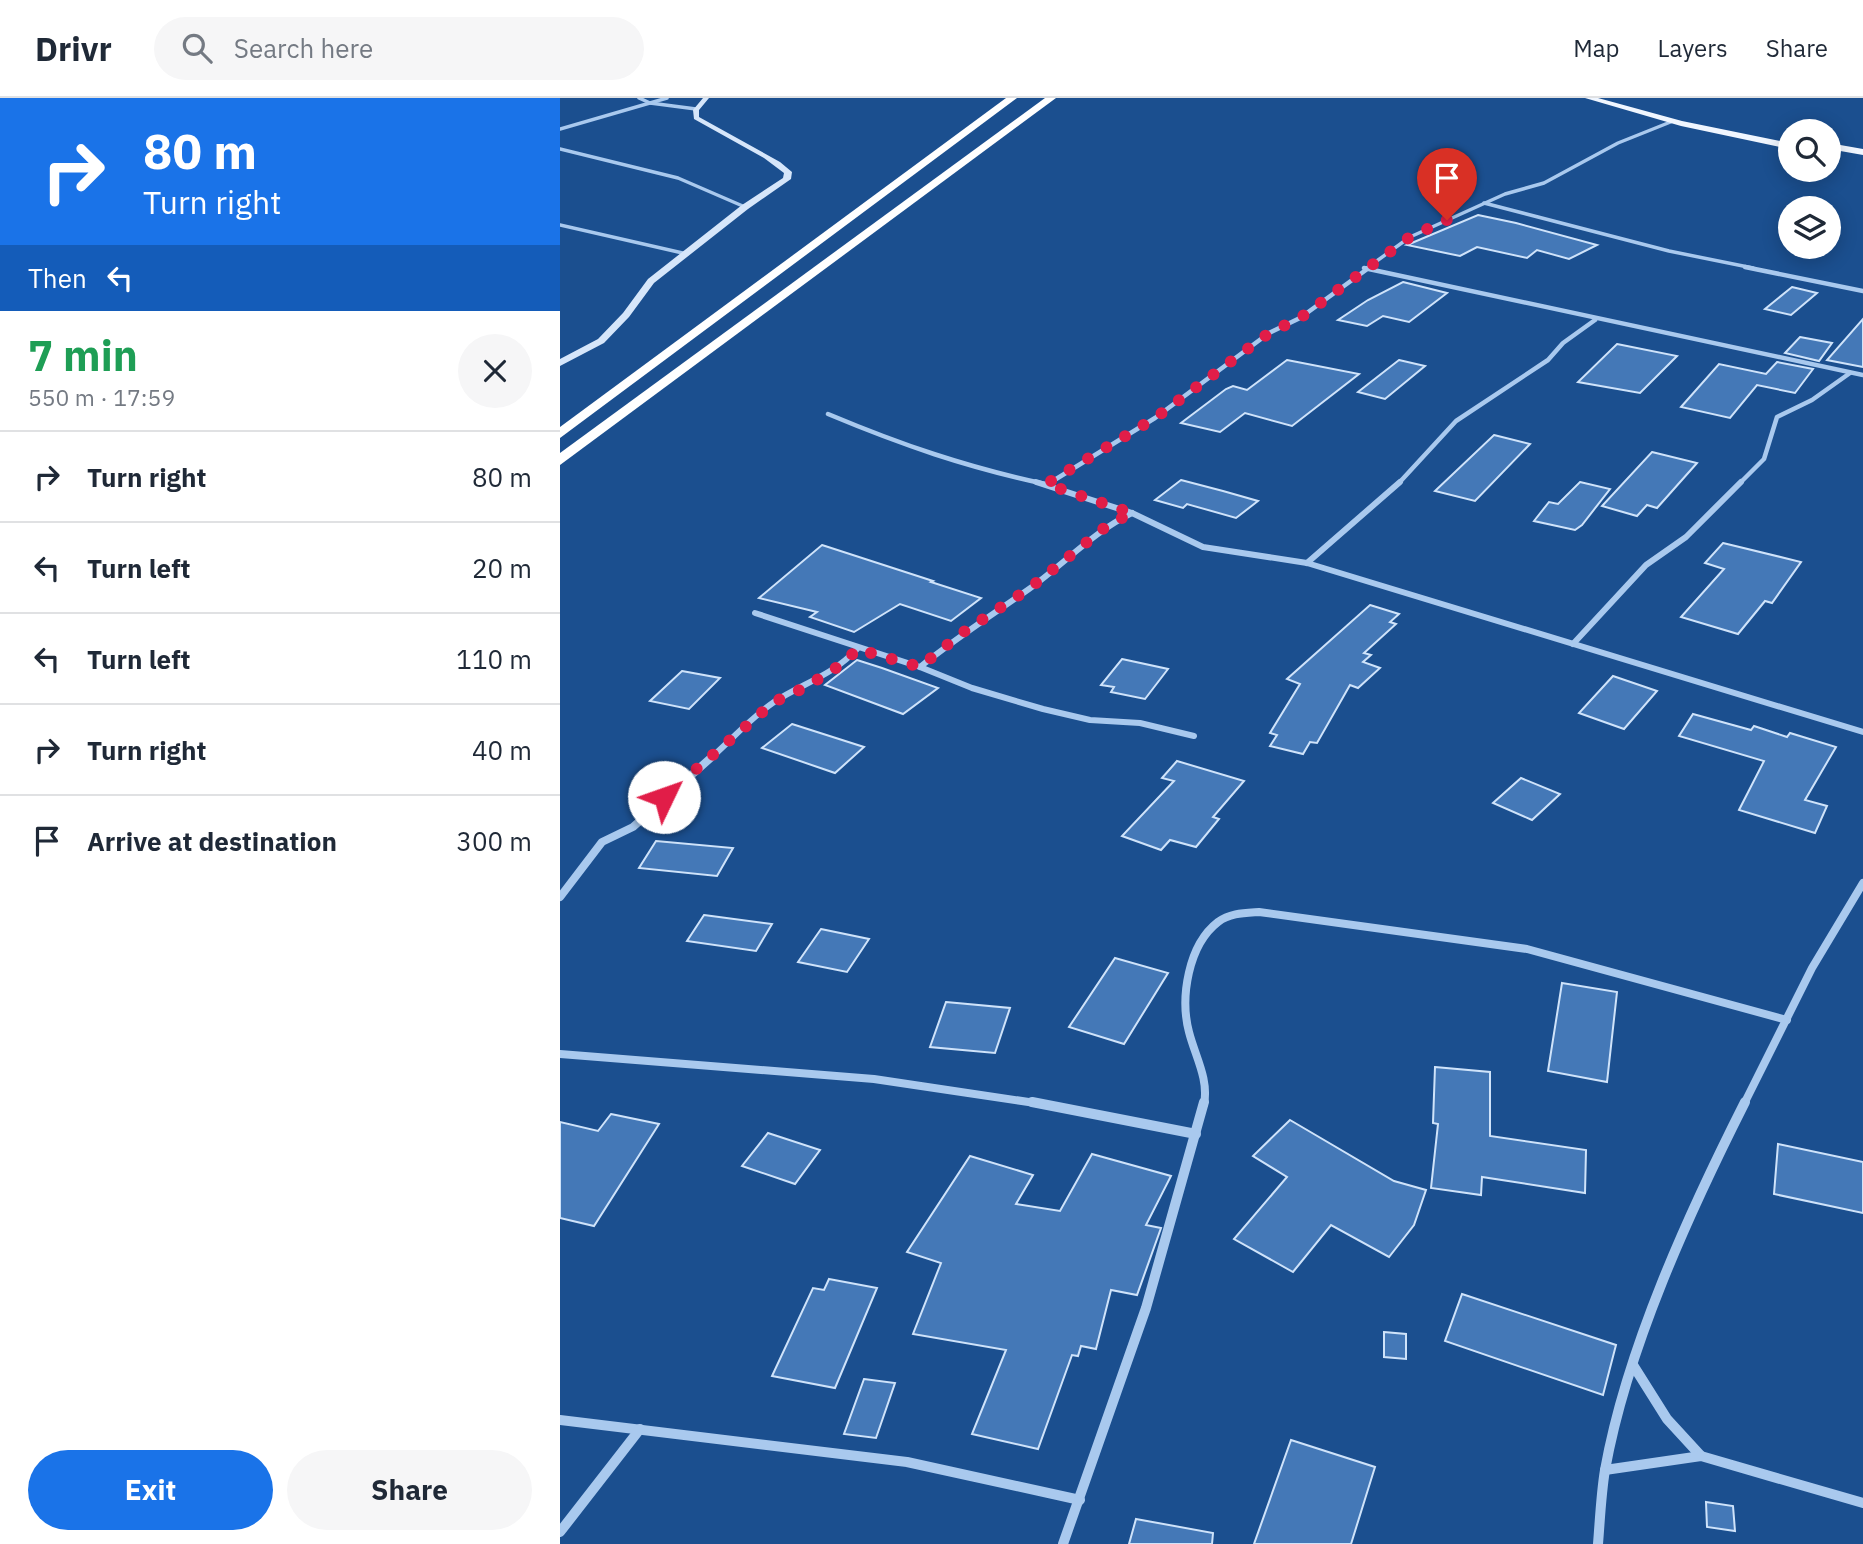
<!DOCTYPE html>
<meta charset="utf-8">
<style>
:root{--surface:#fff;--page:#f6f6f7;--text:#1f2937;--muted:#747a83;--line:#e0e1e3;--accent:#1a73e8}
body{margin:0;font-family:"IBM Plex Sans",sans-serif;background:var(--page);color:var(--text);height:100vh;display:flex;flex-direction:column;font-size:26px;white-space:nowrap}
*{box-sizing:border-box;margin:0}
p{font-size:23px;color:var(--muted)}
.icon{flex:none;width:38px;height:38px;fill:none;stroke:currentColor;stroke-width:2;stroke-linecap:round;stroke-linejoin:round}
.map{position:relative;flex:1;overflow:hidden}
.drawer{display:flex;flex-direction:column;background:var(--surface);width:560px}
.drawer>*{flex:none}
.banner{background:#1a73e8;color:#fff;overflow:hidden}
.controls{position:absolute;left:1218px;top:21px;display:grid;gap:14px}
.controls a{display:grid;place-items:center;width:63px;height:63px;border-radius:50%;background:var(--surface);box-shadow:0 4px 18px #0003;font-size:35px}
.pin{position:absolute;display:grid;place-items:center;width:60px;height:60px;color:#fff;margin:-72px -30px;border-radius:50% 50% 50% 0;rotate:-45deg;box-shadow:0 0 7px #0007}
.pin .icon{rotate:45deg}
.me{position:absolute;width:77px;margin:-38px;rotate:48deg;stroke-linejoin:round;filter:drop-shadow(0 0 5px #0008)}
.turn{display:flex;align-items:center;gap:24px;height:147px;padding:0 28px;font-size:32px}
.turn .icon{width:91px;height:91px;stroke-width:2.5}
.turn b{display:block;font-size:49px;line-height:60px}
.then{display:flex;align-items:center;height:66px;padding:0 28px;background:#0003;gap:14px;font-size:26px}
.round{display:grid;place-items:center;flex:none;width:74px;height:74px;border-radius:37px;background:var(--page)}
.headline{display:flex;align-items:center;justify-content:space-between;height:119px;padding:0 28px}
h1{font-size:42px;font-weight:700;line-height:52px;color:#1e9e55}
.cta{display:flex;gap:14px;margin-top:auto;padding:14px 28px}
.cta a{flex:1;height:80px;border-radius:42px;background:var(--accent);color:#fff;font-size:28px;font-weight:700;line-height:80px;text-align:center}
.cta a+a{background:var(--page);color:var(--text)}
ul{padding:0;list-style:none}
li{display:flex;align-items:center;gap:21px;height:91px;padding:0 28px;border-top:2px solid var(--line)}
li div{flex:1}
li b{display:block;font-size:26px}
li em{font-style:normal}
header{display:flex;align-items:center;gap:42px;box-sizing:border-box;height:98px;padding:0 35px;background:var(--surface);border-bottom:2px solid var(--line)}
header strong{font-size:33px}
nav{display:flex;gap:38px;margin-inline-start:auto;font-size:24px}
.search{width:490px;height:63px;background:var(--page);display:flex;align-items:center;gap:18px;box-sizing:border-box;padding:0 24px;border-radius:38px;color:var(--muted);font-size:26px}
main{display:flex;flex:1;min-height:0}
.map>svg:first-child{display:block}
</style>
<header>
<strong>Drivr</strong>
<div class="search"><svg class="icon" aria-label="search" viewBox="0 0 24 24"><circle cx="10" cy="10" r="6"/><path d="M15 15l6 6"/></svg>Search here</div>
<nav><a>Map</a><a>Layers</a><a>Share</a></nav>
</header>
<main>
<section class="drawer">
<div class="banner">
<div class="turn"><svg class="icon" aria-label="right" viewBox="0 0 24 24"><path d="M7 20v-9h11M14 6l5 5-5 5"/></svg><div><b>80 m</b>Turn right</div></div>
<div class="then">Then<svg class="icon" aria-label="left" viewBox="0 0 24 24"><path d="M17 20v-9H6M10 6l-5 5 5 5"/></svg></div>
</div>
<div class="headline"><div><h1>7 min</h1><p>550 m · 17:59</p></div><a class="round"><svg class="icon" aria-label="close" viewBox="0 0 24 24"><path d="M6 6l12 12M18 6L6 18"/></svg></a></div>
<ul>
<li><svg class="icon" aria-label="right" viewBox="0 0 24 24"><path d="M7 20v-9h11M14 6l5 5-5 5"/></svg><div><b>Turn right</b></div><em>80 m</em></li>
<li><svg class="icon" aria-label="left" viewBox="0 0 24 24"><path d="M17 20v-9H6M10 6l-5 5 5 5"/></svg><div><b>Turn left</b></div><em>20 m</em></li>
<li><svg class="icon" aria-label="left" viewBox="0 0 24 24"><path d="M17 20v-9H6M10 6l-5 5 5 5"/></svg><div><b>Turn left</b></div><em>110 m</em></li>
<li><svg class="icon" aria-label="right" viewBox="0 0 24 24"><path d="M7 20v-9h11M14 6l5 5-5 5"/></svg><div><b>Turn right</b></div><em>40 m</em></li>
<li><svg class="icon" aria-label="arrive" viewBox="0 0 24 24"><path d="M6 21V4h12l-3 4 3 4H6"/></svg><div><b>Arrive at destination</b></div><em>300 m</em></li>
</ul>
<div class="cta"><a>Exit</a><a>Share</a></div>
</section>
<div class="map">
<svg width="1303" height="1446" viewBox="0 0 1303 1446">
<rect width="100%" height="100%" fill="#1b4f8f"/>
<g fill="#4478b7" stroke="#cfe3fa" stroke-width="2">
<polygon points="918,117 956,125 1037,147 1009,161 977,152 967,160 917,149 900,158 847,147"/>
<polygon points="843,184 887,195 849,224 823,218 807,228 778,222 808,202"/>
<polygon points="1232,189 1257,195 1231,217 1205,211"/>
<polygon points="1303,221 1303,269 1267,262"/>
<polygon points="1240,239 1272,245 1259,263 1225,255"/>
<polygon points="1057,246 1117,258 1080,295 1018,284"/>
<polygon points="727,262 799,276 732,328 685,315 660,334 621,325 666,291 673,288 687,292"/>
<polygon points="839,262 865,268 825,301 798,294"/>
<polygon points="1217,264 1253,271 1235,295 1197,287 1170,320 1121,309 1159,266 1206,276"/>
<polygon points="934,337 970,346 915,403 875,393"/>
<polygon points="1092,354 1137,365 1097,410 1087,407 1077,418 1042,408"/>
<polygon points="621,382 663,393 698,403 676,420 627,406 623,410 595,402"/>
<polygon points="1020,384 1050,391 1022,427 1015,432 974,423 989,404 998,406"/>
<polygon points="1163,445 1241,464 1212,505 1205,503 1178,536 1121,519 1164,471 1145,465"/>
<polygon points="262,447 373,483 371,484 421,500 391,523 340,506 294,534 250,519 257,514 199,500"/>
<polygon points="810,507 839,516 830,524 836,526 804,555 811,557 803,564 820,570 798,590 790,587 757,645 750,644 743,656 710,648 717,637 710,635 740,586 727,581"/>
<polygon points="562,561 608,571 585,601 551,594 554,589 541,587"/>
<polygon points="297,562 322,570 378,590 343,616 265,587"/>
<polygon points="122,573 160,580 129,611 90,603"/>
<polygon points="1053,578 1097,593 1064,631 1019,615"/>
<polygon points="1133,616 1191,632 1194,628 1227,639 1230,635 1276,649 1245,702 1267,708 1255,735 1179,712 1204,663 1119,638"/>
<polygon points="232,626 304,649 275,675 202,650"/>
<polygon points="617,663 684,683 653,719 659,721 636,749 610,742 601,752 562,738 614,683 602,680"/>
<polygon points="961,680 1000,696 972,722 933,705"/>
<polygon points="96,743 173,750 157,778 79,770"/>
<polygon points="144,817 212,826 196,853 127,843"/>
<polygon points="261,831 309,841 287,874 238,864"/>
<polygon points="555,860 608,875 564,946 509,929"/>
<polygon points="1002,885 1057,894 1047,984 988,973"/>
<polygon points="386,904 450,910 435,955 370,949"/>
<polygon points="875,969 930,974 930,1038 1026,1052 1025,1095 922,1079 921,1097 871,1090 878,1026 873,1025"/>
<polygon points="51,1016 99,1026 34,1128 0,1120 0,1024 38,1033"/>
<polygon points="730,1022 834,1083 866,1092 854,1127 829,1159 771,1127 733,1174 674,1141 727,1079 693,1058"/>
<polygon points="208,1035 260,1052 235,1086 182,1068"/>
<polygon points="1218,1046 1303,1064 1303,1115 1214,1096"/>
<polygon points="532,1056 611,1078 586,1127 601,1130 577,1197 551,1192 536,1251 521,1248 518,1258 512,1257 478,1351 412,1336 446,1252 353,1236 381,1165 347,1154 410,1058 473,1077 456,1106 500,1113"/>
<polygon points="269,1181 317,1190 275,1290 212,1278 253,1190 264,1192"/>
<polygon points="902,1196 1056,1247 1043,1297 885,1243"/>
<polygon points="824,1234 846,1236 846,1261 824,1259"/>
<polygon points="304,1281 335,1285 316,1340 284,1336"/>
<polygon points="731,1342 815,1369 791,1446 694,1446"/>
<polygon points="1146,1404 1173,1408 1175,1433 1147,1429"/>
<polygon points="576,1421 653,1435 652,1446 569,1446"/>
</g>
<g fill="none" stroke-linecap="round" stroke-linejoin="round">
<g stroke="#a9c9ee" stroke-width="3.5">
<polyline points="79,0 90,5 136,11"/>
<polyline points="0,31 107,0"/>
<polyline points="0,51 118,80 185,109"/>
<polyline points="924,105 1109,153 1193,170"/>
<polyline points="0,127 127,156"/>
<polyline points="807,170 850,139 945,96 984,85 1058,45 1113,23"/>
</g>
<g stroke="#a9c9ee" stroke-width="4.5">
<polyline points="1185,169 1303,193"/>
<polyline points="804,170 1303,277"/>
<path d="M268,316C342,347 406,369 485,386"/>
<polyline points="488,386 595,320 709,235 740,220 810,169"/>
<polyline points="838,386 896,323 988,262 1003,245 1035,222"/>
<polyline points="1179,386 1204,361 1217,319 1252,302 1290,275"/>
</g>
<g stroke="#a9c9ee" stroke-width="6">
<polyline points="476,384 572,415 643,449 747,465 1303,634"/>
<polyline points="487,386 491,384"/>
<polyline points="747,465 840,384"/>
<polyline points="195,515 360,569 412,590 483,611 530,622 580,625 634,638"/>
<polyline points="1013,546 1086,467 1126,439 1181,384"/>
<path d="M360,569C395,541 432,517 469,491C504,466 533,434 572,415"/>
<path d="M152,659C172,641 192,619 214,604C243,585 272,578 297,551"/>
</g>
<g stroke="#a9c9ee" stroke-width="8">
<polyline points="0,799 42,744 73,729 154,657"/>
<polyline points="0,956 314,981 482,1006"/>
<path d="M644,1006C649,981 635,958 629,934C620,900 628,847 658,824C670,815 684,815 699,814L967,851L1227,922"/>
<polyline points="1184,1006 1252,870 1303,785"/>
</g>
<g stroke="#a9c9ee" stroke-width="10">
<polyline points="472,1004 636,1036"/>
<polyline points="1073,1267 1107,1321 1141,1358"/>
<polyline points="0,1322 347,1364 520,1402"/>
<polyline points="1045,1372 1141,1358 1303,1405"/>
<polyline points="0,1434 80,1331"/>
<polyline points="503,1446 586,1210 644,1004"/>
<path d="M1038,1446C1040,1422 1041,1396 1045,1372C1067,1250 1129,1115 1185,1004"/>
</g>
<polygon fill="#d6e6fa" fill-rule="evenodd" points="143,0 149,0 139,12 139,19 220,64 232,74 231,81 188,111 94,185 69,219 44,245 0,268 0,261 38,241 63,215 88,181 182,107 223,80 224,75 204,60 134,21 133,12"/>
<g fill="#f0f6ff" fill-rule="evenodd">
<polygon points="1025,0 1038,0 1122,23 1230,45 1230,51 1121,28"/>
<polygon points="1269,45 1303,51 1303,57 1269,51"/>
</g>
<g fill="#fff" fill-rule="evenodd">
<polygon points="446,0 457,0 0,340 0,329"/>
<polygon points="485,0 496,0 0,367 0,355"/>
</g>
</g>
<g fill="none" stroke-linecap="round" stroke-linejoin="round">
<polyline stroke="#e11d48" stroke-width="12" stroke-dasharray="0 21.6" points="104,699 214,604 246,589 285,564 297,551 360,569 402,535 470,490 548,427 572,415 486,386 595,320 709,235 740,220 850,139 887,122"/>
</g>
</svg>
<div class="controls">
<a><svg class="icon" aria-label="search" viewBox="0 0 24 24"><circle cx="10" cy="10" r="6"/><path d="M15 15l6 6"/></svg></a>
<a><svg class="icon" aria-label="layers" viewBox="0 0 24 24"><path d="M12 4l9 5-9 5-9-5zM3 14l9 5 9-5"/></svg></a>
</div>
<div class="pin" style="left:887px;top:122px;background:#d93025"><svg class="icon" aria-label="arrive" viewBox="0 0 24 24"><path d="M6 21V4h12l-3 4 3 4H6"/></svg></div>
<svg class="me" style="left:104px;top:699px" viewBox="-20 -20 40 40"><circle r="19" fill="#fff"/><path d="M0-13L10 11 0 6-10 11z" fill="#e11d48"/></svg>
</div>
</main>
